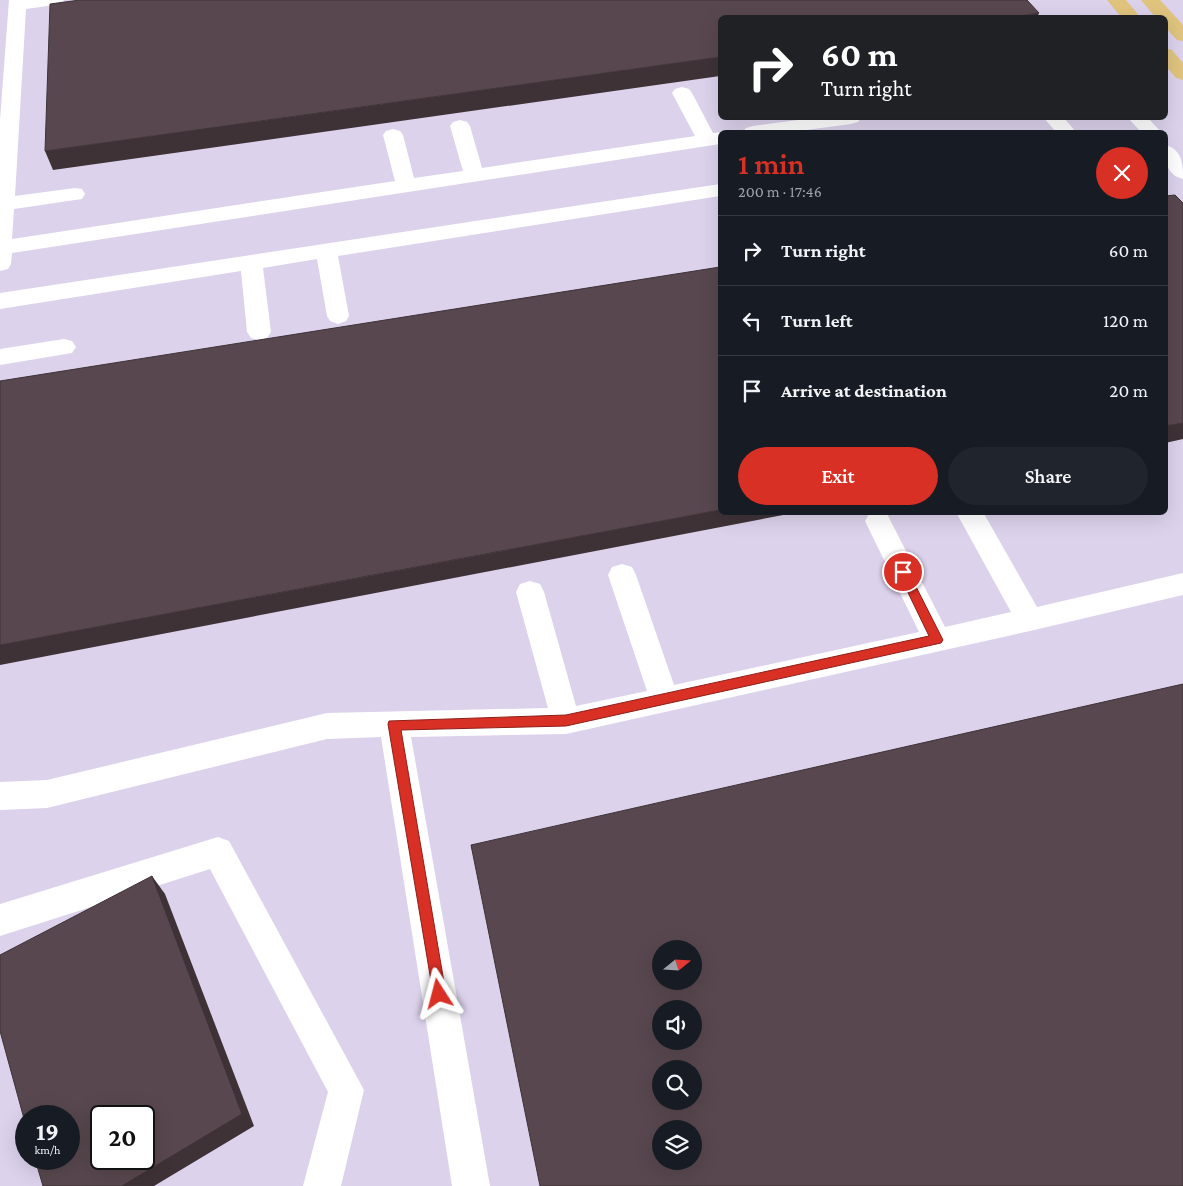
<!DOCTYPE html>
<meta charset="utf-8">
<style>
:root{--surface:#171b24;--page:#20242c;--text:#f1f3f6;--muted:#9ea1a6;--line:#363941;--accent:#d93025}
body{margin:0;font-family:"Crimson Pro",serif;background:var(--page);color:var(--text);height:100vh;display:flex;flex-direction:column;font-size:19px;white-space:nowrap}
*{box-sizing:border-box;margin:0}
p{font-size:16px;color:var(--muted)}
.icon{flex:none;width:28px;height:28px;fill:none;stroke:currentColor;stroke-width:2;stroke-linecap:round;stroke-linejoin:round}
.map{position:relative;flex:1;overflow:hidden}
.details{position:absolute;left:718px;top:130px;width:450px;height:385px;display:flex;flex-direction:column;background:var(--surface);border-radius:8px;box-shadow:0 5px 20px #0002}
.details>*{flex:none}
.guide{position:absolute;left:718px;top:15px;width:450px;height:105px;border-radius:8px;box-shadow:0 5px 20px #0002;background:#202124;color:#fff;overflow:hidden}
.needle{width:32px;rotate:72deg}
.fabs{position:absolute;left:652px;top:940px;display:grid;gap:10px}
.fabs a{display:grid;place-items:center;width:50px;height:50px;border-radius:50%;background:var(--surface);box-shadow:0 5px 20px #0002;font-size:25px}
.speed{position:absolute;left:15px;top:1105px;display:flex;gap:10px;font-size:25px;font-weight:700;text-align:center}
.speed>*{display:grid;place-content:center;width:65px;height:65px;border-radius:50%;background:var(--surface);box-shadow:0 5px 20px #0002;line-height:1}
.speed small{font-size:12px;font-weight:400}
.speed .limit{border:2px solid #111;border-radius:8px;background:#fff;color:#111}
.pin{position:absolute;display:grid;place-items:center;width:42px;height:42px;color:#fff;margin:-21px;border:2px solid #fff;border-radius:50%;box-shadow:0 1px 5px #0007}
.me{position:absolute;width:55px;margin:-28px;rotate:351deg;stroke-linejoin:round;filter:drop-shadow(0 0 4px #0008)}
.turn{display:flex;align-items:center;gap:18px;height:105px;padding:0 20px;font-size:22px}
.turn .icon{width:65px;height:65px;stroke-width:2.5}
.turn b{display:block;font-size:35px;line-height:42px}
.round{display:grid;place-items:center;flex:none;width:52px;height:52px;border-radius:26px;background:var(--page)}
.summary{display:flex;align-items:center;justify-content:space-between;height:85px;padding:0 20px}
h1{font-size:30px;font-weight:600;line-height:38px;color:var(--accent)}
.action{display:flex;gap:10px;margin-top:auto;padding:10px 20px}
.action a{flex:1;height:58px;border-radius:30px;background:var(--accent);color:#fff;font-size:20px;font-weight:600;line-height:58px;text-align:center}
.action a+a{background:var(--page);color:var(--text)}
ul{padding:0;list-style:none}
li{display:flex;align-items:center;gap:15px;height:70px;padding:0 20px;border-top:1px solid var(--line)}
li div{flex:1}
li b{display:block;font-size:19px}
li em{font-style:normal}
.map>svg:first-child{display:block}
</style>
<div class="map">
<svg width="1183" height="1186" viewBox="0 0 1183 1186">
<rect width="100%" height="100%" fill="#e7e0f3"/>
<path fill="#dcd2ec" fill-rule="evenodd" d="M0,0H1183V1186H0ZM720,18H1165V118H720ZM720,132H1165V512H720ZM661,949H694V981H661ZM661,1009H694V1041H661ZM661,1069H694V1101H661ZM26,1116H69V1159H26ZM101,1116H144V1159H101ZM661,1129H694V1161H661Z"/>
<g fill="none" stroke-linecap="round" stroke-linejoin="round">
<g fill="#fff" fill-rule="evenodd">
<polygon points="9,0 64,0 61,4 26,9 15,196 75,188 82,189 85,194 82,199 75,200 14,209 12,239 395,181 383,135 386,131 393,129 400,131 403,135 414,178 463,171 450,126 453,122 460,120 467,122 470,126 482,168 695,136 672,93 675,89 682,87 689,89 692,93 713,133 722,132 720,132 720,144 12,253 11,264 8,269 0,271 0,120"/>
<polygon points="813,118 861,118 858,122 851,124 791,132 743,132 746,128 753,126"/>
<polygon points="1044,118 1064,118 1076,132 1056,132"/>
<polygon points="1128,118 1148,118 1161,132 1141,132"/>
<path d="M1165,145C1182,149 1183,164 1183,179C1166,175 1165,160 1165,145Z"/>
<polygon points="720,184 720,196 338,256 349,316 346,321 338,324 330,321 327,316 317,259 263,268 271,332 267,338 259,340 251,338 247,332 241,271 0,309 0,293"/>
<polygon points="64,339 72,341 76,347 72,353 0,365 0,349"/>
<polygon points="873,512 887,514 945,627 1011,612 956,512 983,512 1037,607 1183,573 1183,595 1030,631 566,734 411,737 490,1186 452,1186 381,737 327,739 47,808 0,810 0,782 47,780 327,713 548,708 516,592 520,584 530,581 540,584 544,592 576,706 647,691 608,575 612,567 622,564 632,567 636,575 674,685 919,632 865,521 869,514"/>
<polygon points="218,837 229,841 364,1090 341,1186 303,1186 328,1092 210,869 0,936 0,904"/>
</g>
<g fill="#e0c47e" fill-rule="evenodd">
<polygon points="1107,0 1126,0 1141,18 1122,18"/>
<polygon points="1141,0 1160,0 1183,25 1183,41 1177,40 1165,27 1165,18 1156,18"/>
<polygon points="1165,48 1172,50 1183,63 1183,80 1176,78 1165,65"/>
</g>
</g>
<g fill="#3e3237">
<polygon points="1039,13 1037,18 1009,18"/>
<polygon points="720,57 720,76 53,170 45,151"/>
<polygon points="1183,423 1183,439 1165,443 1165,426"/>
<polygon points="720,510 720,512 799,512 0,665 0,645"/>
<polygon points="152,876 165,894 254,1126 154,1186 122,1186"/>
</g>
<g fill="#58474e" stroke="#3e3237" fill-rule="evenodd">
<polygon points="80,0 1027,0 1039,13 1009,18 720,18 720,57 45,151 50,4"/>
<polygon points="1175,195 1183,203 1183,423 1165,426 1165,196"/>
<polygon points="720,267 720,510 0,645 0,381"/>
<path d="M1183,684V1186H540L471,845ZM661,949H694V981H661ZM661,1009H694V1041H661ZM661,1069H694V1101H661ZM661,1129H694V1161H661Z"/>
<path d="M152,876L242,1114L122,1186H43L35,1159H69V1116H26V1126L0,1031V955ZM101,1116H144V1159H101Z"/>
</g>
<polygon fill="#d93025" stroke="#8d1f18" points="903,568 907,569 941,636 943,640 941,643 566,726 401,730 446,994 444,999 439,1001 434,999 388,724 389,721 566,715 929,636 898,572"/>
</svg>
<div class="fabs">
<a><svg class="needle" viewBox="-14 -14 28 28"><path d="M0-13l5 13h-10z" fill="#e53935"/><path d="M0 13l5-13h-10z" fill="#9ea1a6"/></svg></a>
<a><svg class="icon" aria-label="sound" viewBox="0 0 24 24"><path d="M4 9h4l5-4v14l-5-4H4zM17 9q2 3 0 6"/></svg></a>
<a><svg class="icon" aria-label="search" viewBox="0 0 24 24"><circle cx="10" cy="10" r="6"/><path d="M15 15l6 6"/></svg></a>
<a><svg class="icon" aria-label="layers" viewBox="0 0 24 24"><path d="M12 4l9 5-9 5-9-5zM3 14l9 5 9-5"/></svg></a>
</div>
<div class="speed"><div>19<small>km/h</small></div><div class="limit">20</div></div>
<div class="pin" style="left:903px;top:572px;background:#d93025"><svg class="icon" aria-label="arrive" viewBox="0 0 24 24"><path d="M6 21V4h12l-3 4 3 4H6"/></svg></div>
<svg class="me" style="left:439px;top:994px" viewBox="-20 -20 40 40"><path d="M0-17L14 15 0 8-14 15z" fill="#d93025" stroke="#fff" stroke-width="4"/></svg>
<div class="guide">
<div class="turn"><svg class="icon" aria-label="right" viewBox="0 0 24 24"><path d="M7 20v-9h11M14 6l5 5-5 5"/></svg><div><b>60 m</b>Turn right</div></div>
</div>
<section class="details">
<div class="summary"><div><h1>1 min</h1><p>200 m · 17:46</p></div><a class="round" style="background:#d93025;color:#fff"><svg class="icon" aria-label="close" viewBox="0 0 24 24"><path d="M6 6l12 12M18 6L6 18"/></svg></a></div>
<ul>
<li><svg class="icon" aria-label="right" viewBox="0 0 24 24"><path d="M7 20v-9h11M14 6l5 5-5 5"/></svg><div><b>Turn right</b></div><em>60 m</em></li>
<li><svg class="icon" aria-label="left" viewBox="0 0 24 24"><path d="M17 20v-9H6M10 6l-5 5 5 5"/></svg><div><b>Turn left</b></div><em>120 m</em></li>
<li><svg class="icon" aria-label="arrive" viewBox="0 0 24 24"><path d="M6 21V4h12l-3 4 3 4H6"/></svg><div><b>Arrive at destination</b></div><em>20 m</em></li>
</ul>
<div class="action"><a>Exit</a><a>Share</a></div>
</section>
</div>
